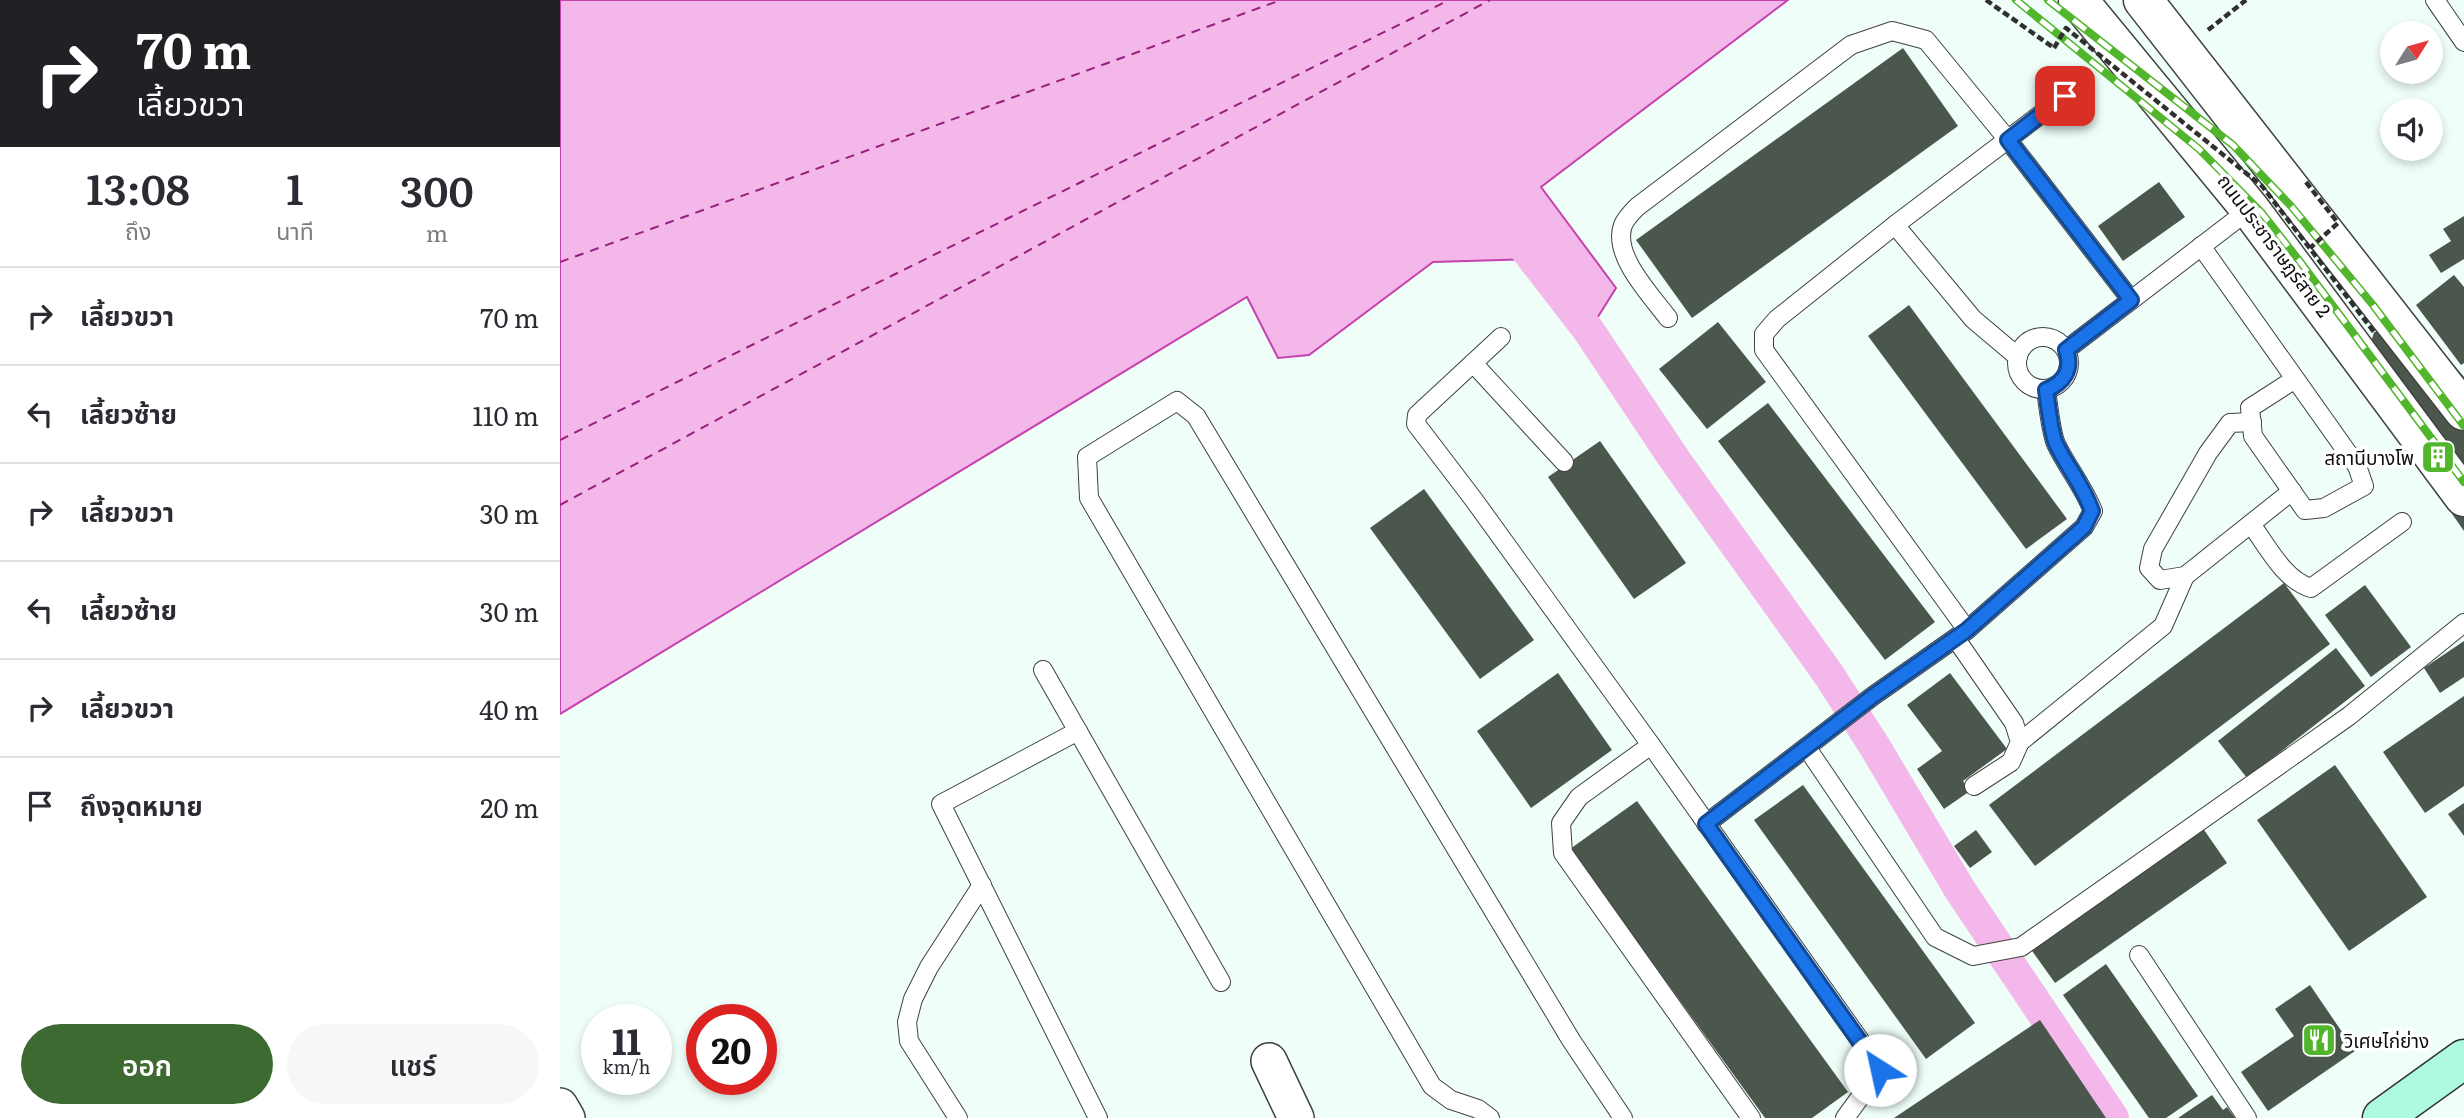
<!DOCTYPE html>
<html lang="th">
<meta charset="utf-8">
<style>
:root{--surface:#fff;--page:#f7f7f7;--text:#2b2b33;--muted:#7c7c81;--line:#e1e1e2;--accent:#3d6a30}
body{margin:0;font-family:Literata,"Noto Sans Thai",serif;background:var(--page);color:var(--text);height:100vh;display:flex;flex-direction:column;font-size:26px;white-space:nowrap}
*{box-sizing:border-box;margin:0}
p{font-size:23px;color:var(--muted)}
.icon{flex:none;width:38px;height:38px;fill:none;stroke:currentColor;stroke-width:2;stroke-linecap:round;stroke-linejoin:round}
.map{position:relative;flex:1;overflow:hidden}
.side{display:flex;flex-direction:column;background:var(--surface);width:560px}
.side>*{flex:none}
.banner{background:#202124;color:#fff;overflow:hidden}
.needle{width:46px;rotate:53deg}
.tools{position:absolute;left:1820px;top:21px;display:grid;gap:14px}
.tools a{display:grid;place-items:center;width:63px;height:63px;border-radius:50%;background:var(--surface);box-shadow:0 4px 10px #0003;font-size:35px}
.speed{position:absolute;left:21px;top:1004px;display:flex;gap:14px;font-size:35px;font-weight:700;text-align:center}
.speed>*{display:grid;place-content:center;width:91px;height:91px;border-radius:50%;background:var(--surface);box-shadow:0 4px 10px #0003;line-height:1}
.speed small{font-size:18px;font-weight:400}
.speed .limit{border:10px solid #d22;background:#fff;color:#111}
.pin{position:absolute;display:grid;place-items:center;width:60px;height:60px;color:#fff;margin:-30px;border-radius:14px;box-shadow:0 4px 10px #0006}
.me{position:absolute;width:77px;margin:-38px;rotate:325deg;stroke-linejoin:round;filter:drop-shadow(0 0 5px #0008)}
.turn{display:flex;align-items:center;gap:24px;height:147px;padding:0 21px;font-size:32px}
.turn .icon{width:91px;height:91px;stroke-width:2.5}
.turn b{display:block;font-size:49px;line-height:60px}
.eta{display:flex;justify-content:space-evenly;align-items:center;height:119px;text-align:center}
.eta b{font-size:42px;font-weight:600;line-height:49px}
.cta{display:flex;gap:14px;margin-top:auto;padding:14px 21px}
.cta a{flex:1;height:80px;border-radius:42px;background:var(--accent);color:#fff;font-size:28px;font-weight:600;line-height:80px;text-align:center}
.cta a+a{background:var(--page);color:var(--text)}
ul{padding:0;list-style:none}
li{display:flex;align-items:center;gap:21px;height:98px;padding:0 21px;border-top:2px solid var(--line)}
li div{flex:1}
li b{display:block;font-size:26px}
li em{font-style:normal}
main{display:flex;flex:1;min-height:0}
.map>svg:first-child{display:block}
</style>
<main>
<section class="side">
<div class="banner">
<div class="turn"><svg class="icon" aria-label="right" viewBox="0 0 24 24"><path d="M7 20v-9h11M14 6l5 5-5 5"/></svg><div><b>70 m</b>เลี้ยวขวา</div></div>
</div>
<div class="eta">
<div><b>13:08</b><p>ถึง</p></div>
<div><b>1</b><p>นาที</p></div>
<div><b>300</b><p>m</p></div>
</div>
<ul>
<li><svg class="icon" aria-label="right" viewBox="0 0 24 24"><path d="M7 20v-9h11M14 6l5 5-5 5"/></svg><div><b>เลี้ยวขวา</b></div><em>70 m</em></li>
<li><svg class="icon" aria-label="left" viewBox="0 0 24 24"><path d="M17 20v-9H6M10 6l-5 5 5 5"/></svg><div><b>เลี้ยวซ้าย</b></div><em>110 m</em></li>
<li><svg class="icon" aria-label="right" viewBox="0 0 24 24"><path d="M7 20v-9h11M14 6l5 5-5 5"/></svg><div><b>เลี้ยวขวา</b></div><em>30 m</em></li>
<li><svg class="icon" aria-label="left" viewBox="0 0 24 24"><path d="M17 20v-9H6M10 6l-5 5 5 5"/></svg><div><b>เลี้ยวซ้าย</b></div><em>30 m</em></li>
<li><svg class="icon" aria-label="right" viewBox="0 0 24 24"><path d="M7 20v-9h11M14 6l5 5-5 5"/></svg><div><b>เลี้ยวขวา</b></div><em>40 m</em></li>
<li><svg class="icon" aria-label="arrive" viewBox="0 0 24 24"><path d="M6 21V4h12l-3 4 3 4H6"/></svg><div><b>ถึงจุดหมาย</b></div><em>20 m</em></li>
</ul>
<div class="cta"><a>ออก</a><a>แชร์</a></div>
</section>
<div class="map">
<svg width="1904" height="1118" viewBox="0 0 1904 1118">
<rect width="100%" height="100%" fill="#effef8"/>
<polygon fill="#f3b7e9" stroke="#c642ae" stroke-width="2" points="0,0 1228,0 981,187 1056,288 1029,331 1024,307 979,259 873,262 749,355 718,358 687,297 0,714"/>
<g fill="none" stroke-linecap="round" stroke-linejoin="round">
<polyline stroke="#f3b7e9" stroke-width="32" points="947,225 1029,331 1115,460 1269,675 1315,747 1400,890 1553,1118"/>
<g stroke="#991e7e" stroke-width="2" stroke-dasharray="9 7" stroke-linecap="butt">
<polyline points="0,262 721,0"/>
<polyline points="0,440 889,0"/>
<polyline points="0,505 930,0"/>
</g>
</g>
<g fill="#4b564c">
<polygon points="1343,48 1398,126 1132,318 1076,240"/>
<polygon points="1599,182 1625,217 1563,261 1538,226"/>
<polygon points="1904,216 1904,259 1881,273 1869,255 1891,241 1883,229"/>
<polygon points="1894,275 1904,287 1904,363 1901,365 1856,305"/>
<polygon points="1349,305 1507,519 1466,549 1308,336"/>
<polygon points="1158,322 1206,382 1147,429 1099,369"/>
<polygon points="1864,331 1904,377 1904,531 1800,382 1814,332"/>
<polygon points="1208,403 1375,622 1325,660 1158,441"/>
<polygon points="1040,441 1126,563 1074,599 988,477"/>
<polygon points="864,489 974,640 920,679 810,528"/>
<polygon points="1724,583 1770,644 1475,866 1429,805"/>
<polygon points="1805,585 1851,647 1811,677 1765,615"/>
<polygon points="1904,641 1904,677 1880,693 1864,668"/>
<polygon points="1776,648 1805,686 1687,778 1658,741"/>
<polygon points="998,673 1052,750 971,808 917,731"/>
<polygon points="1390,673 1447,749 1403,781 1410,791 1384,809 1357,769 1382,751 1347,705"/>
<polygon points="1904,696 1904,786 1865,813 1823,752"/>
<polygon points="1775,765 1867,897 1789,951 1697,820"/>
<polygon points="1243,785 1415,1023 1366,1059 1194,820"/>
<polygon points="1077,801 1288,1092 1252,1118 1205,1118 1010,849"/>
<polygon points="1904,803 1904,836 1888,814"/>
<polygon points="1642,827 1667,863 1495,983 1470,948"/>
<polygon points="1416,830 1432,852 1410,868 1394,846"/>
<polygon points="1546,964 1638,1096 1606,1118 1589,1118 1503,995"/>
<polygon points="1750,985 1795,1051 1708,1111 1681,1072 1734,1036 1715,1009"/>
<polygon points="1480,1020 1546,1118 1334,1118"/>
<polygon points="1652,1095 1663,1110 1667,1107 1675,1118 1618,1118"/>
</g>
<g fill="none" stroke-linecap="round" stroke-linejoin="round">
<g stroke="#414141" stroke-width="20">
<g id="service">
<polyline points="1875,0 1904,42"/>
<polyline points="1335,225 1413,319 1458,357"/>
<polyline points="1641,246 1797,466 1804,486 1764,508 1745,510 1693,436 1690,408 1735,379"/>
<path d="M1108,318C1090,294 1052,255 1063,225C1066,218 1072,212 1077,207L1291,45L1332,31L1366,40L1448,140L1571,300"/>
<polyline points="941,337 857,415 856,424 914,500 1091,745 1328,1080"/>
<circle cx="1483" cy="363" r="26"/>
<polyline points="1506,350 1690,209"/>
<polyline points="913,363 1004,462"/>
<polyline points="1692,422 1670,423 1648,453 1593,549 1589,568 1600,580 1625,576 1732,491"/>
<path d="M1691,524C1707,546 1724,580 1751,588L1842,522"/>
<polyline points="1407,630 1204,350 1204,334 1217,319 1335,225 1505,96"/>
<polyline points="1396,639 1454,723 1460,742 1451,762 1414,786"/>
<polyline points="483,670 661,982"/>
<polyline points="518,731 381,804 538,1118"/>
<polyline points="1460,742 1603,626 1625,576"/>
<polyline points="1091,745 1019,797 1001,823 1003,853 1191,1118"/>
<polyline points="1247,748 1375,937 1413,956 1461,947 1789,716 1904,623"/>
<path d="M1146,824L1313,696L1407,630L1524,527L1533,511C1523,486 1507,467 1496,444C1491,433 1488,403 1486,390"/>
<polyline points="1579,955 1687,1118"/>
<polyline points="398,1118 349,1041 347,1022 353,999 369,967 422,885"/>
<polyline points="930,1118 918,1109 891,1100 872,1086 529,498 527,457 617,401 636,416 1011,1040 1063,1118"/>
<polyline points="1285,1118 1320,1070"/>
</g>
</g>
<g stroke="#414141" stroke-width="38">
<g id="minor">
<polyline points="709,1061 736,1118"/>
<polyline points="0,1106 7,1118"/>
</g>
</g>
<g stroke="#414141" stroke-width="41">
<g id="tertiary">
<polyline points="1518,0 1690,209 1904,497"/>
<polyline points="1583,0 1904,411"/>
</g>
</g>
<g stroke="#303030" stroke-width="41">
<polyline id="secondary" points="1822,1118 1904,1059"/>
</g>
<g stroke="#303030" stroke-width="4.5" stroke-dasharray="7 3.5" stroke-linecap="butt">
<polyline points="1426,0 1494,48"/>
<polyline points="1648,30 1686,0"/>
</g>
<use href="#service" stroke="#fff" stroke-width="18"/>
<use href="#minor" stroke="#fff" stroke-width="35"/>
<use href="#tertiary" stroke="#fff" stroke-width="38"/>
<use href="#secondary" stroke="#aefae1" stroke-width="38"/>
<g stroke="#52b62d" stroke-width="8">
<g id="rail">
<polyline points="1456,0 1639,149 1701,212 1738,259 1904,482"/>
<polyline points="1488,0 1673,145 1731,206 1813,305 1904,426"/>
</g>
</g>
<use href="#rail" stroke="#fff" stroke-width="5" stroke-dasharray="16" stroke-linecap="butt"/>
<g stroke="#303030" stroke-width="4.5" stroke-dasharray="7 3.5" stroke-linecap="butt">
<polyline points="1494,48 1506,28 1702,186 1814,332"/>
<polyline points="1746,182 1778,223 1750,248"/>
</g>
</g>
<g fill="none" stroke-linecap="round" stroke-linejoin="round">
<g stroke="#114b97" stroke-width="18">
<path id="route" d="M1320,1070L1146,824L1313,696L1407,630L1524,527L1532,511C1523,485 1507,467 1496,444C1491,433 1488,403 1486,390C1504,383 1513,369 1506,350L1571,300L1448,140L1505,96"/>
</g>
<use href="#route" stroke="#1a73e8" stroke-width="12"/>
</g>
<defs>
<g id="building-square" transform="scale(1.75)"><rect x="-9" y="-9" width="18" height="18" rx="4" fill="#52b62d" stroke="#fff"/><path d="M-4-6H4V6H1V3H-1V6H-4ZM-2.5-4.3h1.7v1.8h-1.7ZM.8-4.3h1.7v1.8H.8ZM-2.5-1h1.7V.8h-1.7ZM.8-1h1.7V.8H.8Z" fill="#fff"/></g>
<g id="restaurant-square" transform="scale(1.75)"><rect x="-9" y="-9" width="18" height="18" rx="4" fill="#52b62d" stroke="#fff"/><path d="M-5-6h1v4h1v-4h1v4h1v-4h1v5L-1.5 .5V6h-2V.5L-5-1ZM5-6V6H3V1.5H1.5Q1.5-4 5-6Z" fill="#fff"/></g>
</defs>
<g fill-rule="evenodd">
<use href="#building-square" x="1878" y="457"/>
<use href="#restaurant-square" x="1759" y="1040"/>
</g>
<g text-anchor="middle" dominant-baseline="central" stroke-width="7" stroke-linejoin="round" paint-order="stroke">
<g font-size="19" fill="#0e0e0e" stroke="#fff">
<text transform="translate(1715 245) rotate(53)">ถนนประชาราษฎร์สาย 2</text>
</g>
<g font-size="19" fill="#0e0e0e" stroke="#fff" text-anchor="end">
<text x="1854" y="457">สถานีบางโพ</text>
<text x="1784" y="1040" text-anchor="start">วิเศษไก่ย่าง</text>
</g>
</g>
</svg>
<div class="tools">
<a><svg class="needle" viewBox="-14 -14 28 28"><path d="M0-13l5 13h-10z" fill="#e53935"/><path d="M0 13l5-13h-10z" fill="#7c7c81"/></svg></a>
<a><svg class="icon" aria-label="sound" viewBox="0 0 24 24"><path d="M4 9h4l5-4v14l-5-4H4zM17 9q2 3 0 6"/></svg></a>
</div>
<div class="speed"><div>11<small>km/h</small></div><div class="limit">20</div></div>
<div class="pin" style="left:1505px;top:96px;background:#d93025"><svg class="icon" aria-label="arrive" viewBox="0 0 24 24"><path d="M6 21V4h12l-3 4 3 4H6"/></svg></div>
<svg class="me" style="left:1320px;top:1070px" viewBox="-20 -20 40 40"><circle r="19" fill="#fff"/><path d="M0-13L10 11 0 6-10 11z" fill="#1a73e8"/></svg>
</div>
</main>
